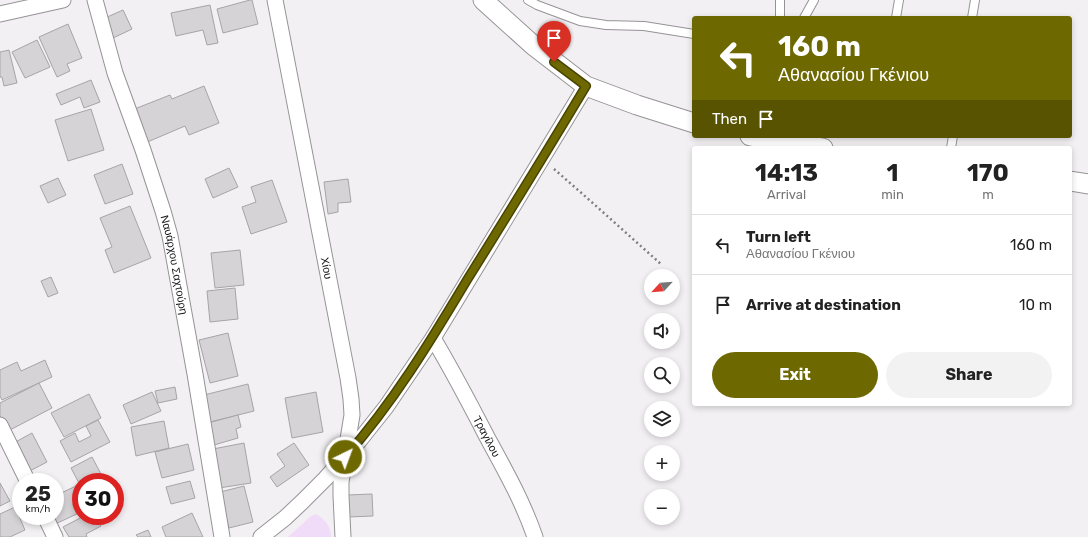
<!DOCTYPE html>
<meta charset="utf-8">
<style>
:root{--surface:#fff;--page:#f2f2f2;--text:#222;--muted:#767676;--line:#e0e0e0;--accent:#6e6800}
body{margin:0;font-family:Rubik,sans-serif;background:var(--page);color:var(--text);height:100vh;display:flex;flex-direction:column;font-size:15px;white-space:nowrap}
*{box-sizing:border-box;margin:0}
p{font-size:13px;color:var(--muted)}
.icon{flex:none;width:22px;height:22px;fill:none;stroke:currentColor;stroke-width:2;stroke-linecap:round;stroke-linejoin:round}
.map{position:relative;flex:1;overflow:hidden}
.sheet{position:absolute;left:692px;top:146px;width:380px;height:260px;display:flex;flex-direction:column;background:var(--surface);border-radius:4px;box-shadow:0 2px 6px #0003}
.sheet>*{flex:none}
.top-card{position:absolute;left:692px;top:16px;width:380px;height:122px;border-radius:4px;box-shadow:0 2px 6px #0003;background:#6e6800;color:#fff;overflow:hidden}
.needle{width:26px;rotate:244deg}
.buttons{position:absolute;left:644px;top:269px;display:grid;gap:8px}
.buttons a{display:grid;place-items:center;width:36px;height:36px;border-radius:50%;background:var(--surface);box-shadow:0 2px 6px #0003;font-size:20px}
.speed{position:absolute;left:12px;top:473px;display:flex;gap:8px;font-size:20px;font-weight:700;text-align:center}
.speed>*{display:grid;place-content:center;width:52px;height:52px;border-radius:50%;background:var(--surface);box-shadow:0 2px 6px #0003;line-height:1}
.speed small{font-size:10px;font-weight:400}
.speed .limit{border:6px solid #d22;background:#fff;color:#111}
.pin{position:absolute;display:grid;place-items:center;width:34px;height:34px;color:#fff;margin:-41px -17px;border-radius:50% 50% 50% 0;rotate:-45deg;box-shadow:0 0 4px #0007}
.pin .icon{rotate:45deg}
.me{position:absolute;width:44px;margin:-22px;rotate:42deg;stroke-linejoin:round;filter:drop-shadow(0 0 3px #0008)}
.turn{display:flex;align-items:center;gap:14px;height:84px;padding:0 20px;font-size:18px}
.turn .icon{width:52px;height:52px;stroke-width:2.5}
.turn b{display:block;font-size:28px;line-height:34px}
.then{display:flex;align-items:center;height:38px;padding:0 20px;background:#0003;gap:8px;font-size:15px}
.eta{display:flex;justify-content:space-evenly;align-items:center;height:68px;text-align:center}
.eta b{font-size:24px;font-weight:700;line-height:28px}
.action{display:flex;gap:8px;margin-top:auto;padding:8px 20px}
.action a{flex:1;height:46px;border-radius:24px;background:var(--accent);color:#fff;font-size:16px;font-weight:700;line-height:46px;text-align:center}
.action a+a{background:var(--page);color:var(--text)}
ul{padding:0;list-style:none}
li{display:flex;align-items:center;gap:12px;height:60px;padding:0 20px;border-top:1px solid var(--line)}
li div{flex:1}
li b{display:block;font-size:15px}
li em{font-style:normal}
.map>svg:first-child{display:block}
</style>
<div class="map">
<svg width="1088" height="537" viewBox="0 0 1088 537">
<rect width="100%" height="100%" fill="#f3f0f4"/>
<path fill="#f0dbf9" d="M316,514C325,519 331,527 331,537H288L311,516Z"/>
<g fill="#d6d3d7" stroke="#a7a4a9">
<polygon points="250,0 252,0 258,24 223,33 217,9"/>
<polygon points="210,5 218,43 207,45 203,30 176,36 171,13"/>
<polygon points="123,10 132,29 113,38 105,18"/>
<polygon points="68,24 82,58 67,64 70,71 57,77 39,37"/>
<polygon points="37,40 50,67 25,78 12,52"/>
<polygon points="9,50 17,83 4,86 2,77 0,77 0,52"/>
<polygon points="91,80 100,102 84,108 80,97 61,105 56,94"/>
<polygon points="204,86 219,123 189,135 185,126 145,143 132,110 170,95 172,99"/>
<polygon points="91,109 104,150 68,161 55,120"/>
<polygon points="122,164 133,194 105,204 94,175"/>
<polygon points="229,168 238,187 213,198 205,179"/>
<polygon points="58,178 66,195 48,203 40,186"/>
<polygon points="348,179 351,202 338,203 338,212 328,214 324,182"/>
<polygon points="272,180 287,222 251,234 242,207 256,202 251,187"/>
<polygon points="130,206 151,258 114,273 105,250 112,247 100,218"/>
<polygon points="240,250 244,285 215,288 211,253"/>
<polygon points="51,277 58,293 48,297 41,281"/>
<polygon points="235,288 238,319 210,322 207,291"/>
<polygon points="228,333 238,376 210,383 199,340"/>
<polygon points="45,360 52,377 2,400 0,396 0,370 17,362 21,371"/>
<polygon points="39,383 52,408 8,431 0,416 0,403"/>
<polygon points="248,384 254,411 210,422 204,395"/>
<polygon points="175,387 177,399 158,403 155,391"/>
<polygon points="152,392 161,411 131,424 123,405"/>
<polygon points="316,392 323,432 292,438 285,398"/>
<polygon points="89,394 101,418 64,437 51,413"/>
<polygon points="238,415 241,427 236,429 238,438 214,445 208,423"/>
<polygon points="98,420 110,442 71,462 60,441 75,433 79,442 91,436 86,426"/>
<polygon points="164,421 169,448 136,456 131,427"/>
<polygon points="32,433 47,462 24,474 10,445"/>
<polygon points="244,443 251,483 219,488 213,449"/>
<polygon points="294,443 309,465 277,487 270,477 285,466 277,454"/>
<polygon points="188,444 194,470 162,478 155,452"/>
<polygon points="92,457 101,474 86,482 81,482 81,485 80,485 71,468"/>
<polygon points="190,481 195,498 171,504 166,487"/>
<polygon points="0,483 10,501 0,506"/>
<polygon points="78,485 81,492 81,512 51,526 47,516 55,516 55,496"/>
<polygon points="244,486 253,522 229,528 220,492"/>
<polygon points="372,494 373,516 348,517 347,495"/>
<polygon points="15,507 25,530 10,537 0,537 0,514"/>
<polygon points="192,513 203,537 166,537 162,527"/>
<polygon points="84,516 96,516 101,526 86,534 87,537 69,537 63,527"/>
<polygon points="148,530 151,537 138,537 136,535"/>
</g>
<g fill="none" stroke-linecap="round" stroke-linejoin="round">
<g stroke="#969397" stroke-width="10">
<g id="service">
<polyline points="528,0 537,5 580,21 606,25 644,26 694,34"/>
<polyline points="780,18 780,0"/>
<polyline points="804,18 814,0"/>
<polyline points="896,18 899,0"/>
<polyline points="972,18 975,0"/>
<polyline points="951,148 953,136"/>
</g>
</g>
<g stroke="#969397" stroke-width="17">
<g id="minor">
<path id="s1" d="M95,0L115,73L143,150L163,211L170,236L195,374L222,537"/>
<path id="s2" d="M275,0L348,378L351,399L352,415L341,482V496L343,537"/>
<polyline points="0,14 63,0"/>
<path id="s3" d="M433,338C452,370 470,404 487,437C505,470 523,502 535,537"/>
<polyline points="0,425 28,482"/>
<polyline points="45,516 55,537"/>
<polyline points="261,537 285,518 302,502 325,479 359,441 386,407 433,338 586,86"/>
</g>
</g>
<g stroke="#969397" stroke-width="21">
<g id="tertiary">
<polyline points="483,0 534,46 586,86 637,105 694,123"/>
<polyline points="750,136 823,148"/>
<polyline points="1070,181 1088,184"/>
</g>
</g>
<polyline stroke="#807e81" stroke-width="2.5" stroke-dasharray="2 3" stroke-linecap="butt" points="554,169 586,197 662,265"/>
<use href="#service" stroke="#fff" stroke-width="8"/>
<use href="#minor" stroke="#fff" stroke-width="15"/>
<use href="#tertiary" stroke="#fff" stroke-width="19"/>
</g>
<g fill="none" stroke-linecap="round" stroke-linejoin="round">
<g stroke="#484400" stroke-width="10">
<path id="route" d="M345,457C393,403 430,342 467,280C507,216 547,151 586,86L554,62"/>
</g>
<use href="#route" stroke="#6e6800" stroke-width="7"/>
</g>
<g text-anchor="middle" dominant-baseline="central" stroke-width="3" stroke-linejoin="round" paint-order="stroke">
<g font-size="11" fill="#141315" stroke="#fffeff">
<text stroke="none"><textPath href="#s1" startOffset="277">Ναυάρχου Σαχτούρη</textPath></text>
<text stroke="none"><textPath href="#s2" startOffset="273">Χίου</textPath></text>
<text stroke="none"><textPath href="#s3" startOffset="112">Τραγίλου</textPath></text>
</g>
</g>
</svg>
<div class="buttons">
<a><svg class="needle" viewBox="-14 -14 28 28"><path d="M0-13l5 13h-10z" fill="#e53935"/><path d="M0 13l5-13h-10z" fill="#767676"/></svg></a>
<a><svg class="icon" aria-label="sound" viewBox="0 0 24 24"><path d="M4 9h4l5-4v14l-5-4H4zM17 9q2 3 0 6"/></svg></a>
<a><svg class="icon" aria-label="search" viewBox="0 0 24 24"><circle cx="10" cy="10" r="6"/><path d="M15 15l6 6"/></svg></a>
<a><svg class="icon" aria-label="layers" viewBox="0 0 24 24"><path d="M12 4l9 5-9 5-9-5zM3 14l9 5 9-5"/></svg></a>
<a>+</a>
<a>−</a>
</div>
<div class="speed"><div>25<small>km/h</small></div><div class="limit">30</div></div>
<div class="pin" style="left:554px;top:62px;background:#d93025"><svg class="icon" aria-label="arrive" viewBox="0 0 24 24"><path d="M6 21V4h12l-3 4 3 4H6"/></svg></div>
<svg class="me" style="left:345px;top:457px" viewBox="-20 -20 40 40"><circle r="17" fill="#6e6800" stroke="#fff" stroke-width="3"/><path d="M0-11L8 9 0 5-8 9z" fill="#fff"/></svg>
<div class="top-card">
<div class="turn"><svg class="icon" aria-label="left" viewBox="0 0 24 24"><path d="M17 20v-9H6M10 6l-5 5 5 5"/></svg><div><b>160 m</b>Αθανασίου Γκένιου</div></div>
<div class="then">Then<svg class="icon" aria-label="arrive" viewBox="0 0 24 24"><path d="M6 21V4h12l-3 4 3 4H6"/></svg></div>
</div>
<section class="sheet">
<div class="eta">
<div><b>14:13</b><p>Arrival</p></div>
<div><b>1</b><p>min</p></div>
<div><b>170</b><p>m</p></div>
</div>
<ul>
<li><svg class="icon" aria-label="left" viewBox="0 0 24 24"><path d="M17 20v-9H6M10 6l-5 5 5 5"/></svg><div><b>Turn left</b><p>Αθανασίου Γκένιου</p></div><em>160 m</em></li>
<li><svg class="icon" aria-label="arrive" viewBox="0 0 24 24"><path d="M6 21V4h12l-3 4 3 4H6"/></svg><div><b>Arrive at destination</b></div><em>10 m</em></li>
</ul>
<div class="action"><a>Exit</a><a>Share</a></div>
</section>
</div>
